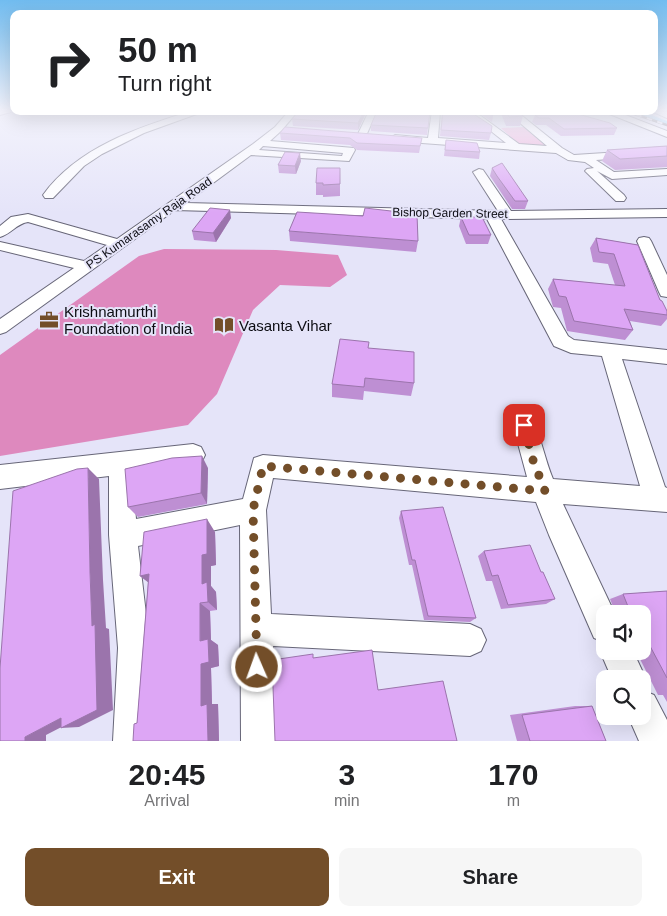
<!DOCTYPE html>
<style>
:root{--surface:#fff;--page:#f6f6f6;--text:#202124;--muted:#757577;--accent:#734e29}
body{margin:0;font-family:Helvetica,sans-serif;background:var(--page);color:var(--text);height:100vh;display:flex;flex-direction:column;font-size:19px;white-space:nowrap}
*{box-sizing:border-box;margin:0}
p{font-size:16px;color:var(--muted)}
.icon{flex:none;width:28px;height:28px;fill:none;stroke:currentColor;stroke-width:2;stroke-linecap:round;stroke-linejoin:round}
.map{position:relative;height:741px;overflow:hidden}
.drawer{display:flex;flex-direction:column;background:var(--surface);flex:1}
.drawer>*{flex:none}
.hud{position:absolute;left:10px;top:10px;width:648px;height:105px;border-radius:10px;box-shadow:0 5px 20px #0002;background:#fff;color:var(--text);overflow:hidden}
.fabs{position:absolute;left:596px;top:605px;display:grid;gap:10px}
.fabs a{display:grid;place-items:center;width:55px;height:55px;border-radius:10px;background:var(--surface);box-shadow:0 5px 20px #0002;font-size:25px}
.pin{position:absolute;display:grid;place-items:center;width:42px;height:42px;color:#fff;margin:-21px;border-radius:10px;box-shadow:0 2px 8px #0006}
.me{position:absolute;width:55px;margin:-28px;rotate:358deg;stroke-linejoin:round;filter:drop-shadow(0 0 4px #0008)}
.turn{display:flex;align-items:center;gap:18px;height:105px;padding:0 25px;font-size:22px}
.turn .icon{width:65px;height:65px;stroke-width:2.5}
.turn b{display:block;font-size:35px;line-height:42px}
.eta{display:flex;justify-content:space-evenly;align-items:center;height:85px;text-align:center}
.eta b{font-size:30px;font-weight:800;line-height:35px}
.cta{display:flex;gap:10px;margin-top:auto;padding:10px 25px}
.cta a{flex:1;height:58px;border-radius:10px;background:var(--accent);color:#fff;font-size:20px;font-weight:800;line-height:58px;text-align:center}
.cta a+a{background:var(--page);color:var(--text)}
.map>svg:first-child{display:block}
</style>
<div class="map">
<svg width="667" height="741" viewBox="0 0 667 741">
<rect width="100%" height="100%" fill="#e5e4f9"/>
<polygon fill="#eb9ecd" points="524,127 548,148 521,147 501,128"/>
<polygon fill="#de89be" points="164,249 276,250 338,255 347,275 330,287 280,285 253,310 217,394 188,425 0,456 0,355 139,256"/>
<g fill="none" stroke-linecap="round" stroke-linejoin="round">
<polygon fill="#5ec7fc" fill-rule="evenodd" points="631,111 642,111 667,121 667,126"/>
<g stroke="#676678" stroke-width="2">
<g id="minor">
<polygon points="0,110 14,110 14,111 0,115"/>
<polygon points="654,110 667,112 667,118 651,111"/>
<path d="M191,111H205L144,133L102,154L84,166L53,198H45L43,195C78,147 137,128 191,111Z"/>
<path d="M289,111H298L281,131L270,141L354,148L355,150L349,161L251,155L186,203L498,211L473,172L479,169L483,170L511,211L667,209V217L501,219L568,336L574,340L667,350V364L622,359L665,487L667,488V512L563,504L615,614H605V651H633L646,679L642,687V679H612L600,651L604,642L594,638L549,535L536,502L273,478L266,510L271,614L470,624L481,629L486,640L481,651L470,656L273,646L277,741H241L240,525L138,546L150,648L149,741H113L118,648L109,535V476L0,489V465L193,444L201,447L205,455L201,463L193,466L132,473L136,519L243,499L254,458L263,455L527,477L513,425L516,418L524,416L532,418C541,437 545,460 553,479L640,486L602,356L571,353L554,346L487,219L175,210L6,332L0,334V319L74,268L0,250V242L84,261L107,245L28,222C16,224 11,234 0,237V226L11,217L28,214L117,239L253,144L275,127ZM263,146L343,153L342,156L259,150Z"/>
<polygon points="369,111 377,111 365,138 359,138 357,136"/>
<polygon points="432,111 440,111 438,138 506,143 482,124 460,111 472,111 481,116 519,144 547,146 506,111 516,111 562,148 574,155 667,149 667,155 596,160 614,172 667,169 667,175 612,179 597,171 624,195 626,198 624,201 616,201 585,171 587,169 594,168 585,162 568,160 556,153 395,141 390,138 395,135 428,138"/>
<polygon points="602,111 615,111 667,131 667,137"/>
<polygon points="644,237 649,238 651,241 667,275 667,297 661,296 659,292 637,241 639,238"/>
<polygon points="642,690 654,695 667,720 667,741 639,741 628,716 642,716"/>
</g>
</g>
<use href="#minor" fill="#fff" fill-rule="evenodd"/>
<g stroke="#3f3f48" stroke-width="2.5">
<polyline id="rail" points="626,111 667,125"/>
</g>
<use href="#rail" stroke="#e5e4f9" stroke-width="2" stroke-dasharray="5.5" stroke-linecap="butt"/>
</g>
<g fill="#be8fd3">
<polygon points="299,111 367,111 358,130 293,126 292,119"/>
<polygon points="430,111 427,135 371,131 371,125"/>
<polygon points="442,111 469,111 491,133 489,140 440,136"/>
<polygon points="476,111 494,111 492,122"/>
<polygon points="500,111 517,111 523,116 520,126 506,126"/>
<polygon points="519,111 574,111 573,112 522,113"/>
<polygon points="535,115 617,128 614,135 561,136 546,125 536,125 532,122"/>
<polygon points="280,133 422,138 419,153 357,150 350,145 281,140"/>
<polygon points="446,140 480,152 479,159 444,156"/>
<polygon points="667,146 667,167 615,170 602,161 607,150"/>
<polygon points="301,161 296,174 279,173 278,165"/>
<polygon points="340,168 340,196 323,197 323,195 316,195 316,183"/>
<polygon points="492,168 528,201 525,209 512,209 490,176"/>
<polygon points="461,217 491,235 488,244 466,244 459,226"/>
<polygon points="231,218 216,242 194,240 192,231"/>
<polygon points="289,231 418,241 416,252 290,241"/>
<polygon points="596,238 638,245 660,300 667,311 667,319 661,326 630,321 633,330 625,340 567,331 561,308 553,307 548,289 553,279 615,285 608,264 593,262 590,248"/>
<polygon points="368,348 414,383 411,396 364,391 363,400 332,397 332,384"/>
<polygon points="208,468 207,504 138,517 128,507"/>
<polygon points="401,511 476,618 470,622 424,620 412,565 409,565 399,518"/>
<polygon points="215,532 216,565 211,566 211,586 216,592 217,610 210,611 211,640 218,645 219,666 211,668 212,704 218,704 219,741 133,741 137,723 148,582 140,576"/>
<polygon points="484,551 541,572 555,599 546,604 501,609 492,581 486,581 478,556"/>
<polygon points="667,591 667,702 663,695 658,695 636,651 642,651 642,614 616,614 610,599 623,594"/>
<polygon points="575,706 592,706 606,741 517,741 510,715"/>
</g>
<g fill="#9b74ac">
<polygon points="364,111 367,111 358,130 358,123"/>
<polygon points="300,153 301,161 296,174 295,166"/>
<polygon points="230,210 231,218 216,242 213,233"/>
<polygon points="202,456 208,468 207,504 201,493"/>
<polygon points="88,468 99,479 103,580 106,628 109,629 113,710 79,727 61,728 92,626 90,572"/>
<polygon points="207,519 215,532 216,565 211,566 211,586 216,592 217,610 208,602 202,584 202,555"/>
<polygon points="149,574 153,586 140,576"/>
<polygon points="200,603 210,611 211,640 218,645 219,666 211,668 212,704 218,704 219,741 208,741 201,706"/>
<polygon points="61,718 79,718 46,735 46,741 25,741 25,737"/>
</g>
<g fill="#dda6f5" stroke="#9b74ac">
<polygon points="299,111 364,111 358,123 292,119"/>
<polygon points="377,111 430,111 428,128 371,125"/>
<polygon points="443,111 469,111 492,126 491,133 441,130"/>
<polygon points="487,111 494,111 493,115"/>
<polygon points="506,111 517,111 523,116 509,117"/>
<polygon points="578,114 610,123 617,128 564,129 549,118 539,118 535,115"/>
<polygon points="285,127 422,138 420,146 357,143 350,138 280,133"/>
<polygon points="446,140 477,143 480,152 445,150"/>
<polygon points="667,146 667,156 620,159 607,150"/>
<polygon points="285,152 300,153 295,166 278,165"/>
<polygon points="502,163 528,201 515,201 497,176 492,168"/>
<polygon points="317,168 340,168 340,184 323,185 323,183 316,183"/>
<polygon points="210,208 230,210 213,233 192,231"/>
<polygon points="365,208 417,214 418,241 289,231 297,212 363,216"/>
<polygon points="461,217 482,217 491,235 469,235"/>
<polygon points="596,238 638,245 660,300 662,301 667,311 667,315 624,309 633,330 574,321 566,297 559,296 553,279 625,286 614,254 599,252"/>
<polygon points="340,339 369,342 368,348 414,352 414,383 365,378 364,387 332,384"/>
<polygon points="202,456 201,493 128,507 125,469 172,458"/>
<polygon points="88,468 90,572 92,626 95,624 97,710 61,728 61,718 25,737 25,741 0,741 0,668 13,491 77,469"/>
<polygon points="443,507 476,618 428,616 415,560 412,560 401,511"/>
<polygon points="207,519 207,554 202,555 202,584 207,582 208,602 200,603 200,641 208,639 209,662 201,664 201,706 207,704 208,741 133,741 134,724 137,723 149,574 140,576 144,532"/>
<polygon points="530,545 541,572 543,572 555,599 508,605 498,575 492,576 484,551"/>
<polygon points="667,591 667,678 642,631 642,614 631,614 623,594"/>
<polygon points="372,650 378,690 443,681 457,741 275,741 272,660 313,654 313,658"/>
<polygon points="592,706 606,741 530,741 522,715"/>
</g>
<linearGradient id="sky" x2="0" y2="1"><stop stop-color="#71bcf0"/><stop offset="0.52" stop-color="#f3f3fc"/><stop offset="1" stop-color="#f3f3fc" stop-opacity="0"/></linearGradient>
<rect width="667" height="213" fill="url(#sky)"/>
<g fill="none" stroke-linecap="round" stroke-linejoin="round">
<polyline stroke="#734e29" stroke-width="9" stroke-dasharray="0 16.2" points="257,667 253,510 263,466 545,491 533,460 524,425"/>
</g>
<defs>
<g id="office-bare" transform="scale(1.5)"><path d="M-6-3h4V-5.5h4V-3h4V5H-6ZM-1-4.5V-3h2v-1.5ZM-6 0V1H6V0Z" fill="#734e29" stroke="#e5e4f9" stroke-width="2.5" paint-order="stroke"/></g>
<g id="library-bare" transform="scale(1.5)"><path d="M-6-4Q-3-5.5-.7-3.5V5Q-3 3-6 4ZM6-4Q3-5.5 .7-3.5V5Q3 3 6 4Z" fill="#734e29" stroke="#e5e4f9" stroke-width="2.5" paint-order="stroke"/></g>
</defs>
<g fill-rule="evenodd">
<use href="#office-bare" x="49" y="320"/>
<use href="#library-bare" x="224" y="325"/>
</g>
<g text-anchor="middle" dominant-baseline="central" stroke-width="4" stroke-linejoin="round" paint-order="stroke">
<g font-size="12" fill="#0c0c12" stroke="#e5e4f9">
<text transform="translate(450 213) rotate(1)">Bishop Garden Street</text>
<text transform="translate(149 223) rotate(-35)">PS Kumarasamy Raja Road</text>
</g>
<g font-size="15" fill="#0c0c12" stroke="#e5e4f9" text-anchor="start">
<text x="64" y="311">Krishnamurthi<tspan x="64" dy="17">Foundation of India</tspan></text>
<text x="239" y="325">Vasanta Vihar</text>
</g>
</g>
</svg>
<div class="fabs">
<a><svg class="icon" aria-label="sound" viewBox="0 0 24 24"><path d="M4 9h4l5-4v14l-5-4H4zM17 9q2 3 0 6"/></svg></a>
<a><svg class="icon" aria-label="search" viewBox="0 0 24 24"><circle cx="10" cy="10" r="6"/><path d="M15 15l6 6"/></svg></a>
</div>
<div class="pin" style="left:524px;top:425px;background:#d93025"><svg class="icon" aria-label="arrive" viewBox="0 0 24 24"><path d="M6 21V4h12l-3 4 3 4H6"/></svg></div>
<svg class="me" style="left:257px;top:667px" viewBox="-20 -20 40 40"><circle r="17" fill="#734e29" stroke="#fff" stroke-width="3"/><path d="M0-11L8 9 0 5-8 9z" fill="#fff"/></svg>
<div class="hud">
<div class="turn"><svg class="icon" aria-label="right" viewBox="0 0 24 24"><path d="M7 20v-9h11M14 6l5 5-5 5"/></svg><div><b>50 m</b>Turn right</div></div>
</div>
</div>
<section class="drawer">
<div class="eta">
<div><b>20:45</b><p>Arrival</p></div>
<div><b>3</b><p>min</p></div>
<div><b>170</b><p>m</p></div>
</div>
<div class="cta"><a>Exit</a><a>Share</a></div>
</section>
